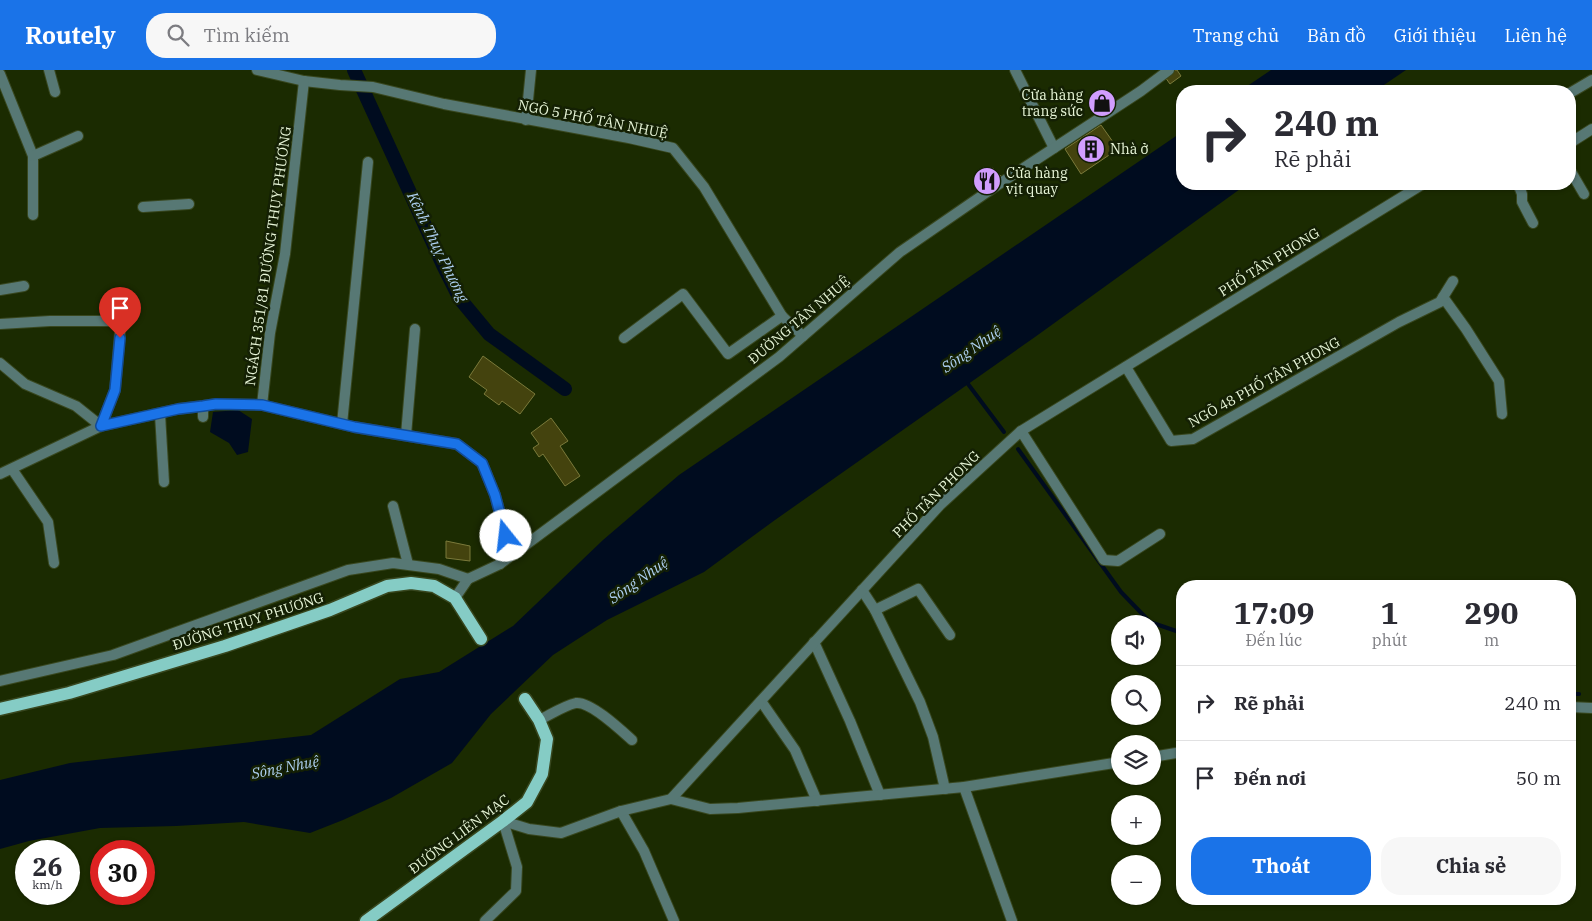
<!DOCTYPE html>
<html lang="vi">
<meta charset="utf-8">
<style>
:root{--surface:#fff;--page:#f7f7f7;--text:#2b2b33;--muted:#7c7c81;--line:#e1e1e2;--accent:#1a73e8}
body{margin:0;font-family:"IBM Plex Serif",serif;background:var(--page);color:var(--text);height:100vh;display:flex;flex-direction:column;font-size:19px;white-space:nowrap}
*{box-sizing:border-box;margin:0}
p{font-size:16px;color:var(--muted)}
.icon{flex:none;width:28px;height:28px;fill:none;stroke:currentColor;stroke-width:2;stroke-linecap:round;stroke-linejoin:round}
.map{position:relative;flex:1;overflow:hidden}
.panel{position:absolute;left:1176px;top:510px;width:400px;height:325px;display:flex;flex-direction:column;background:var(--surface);border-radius:20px;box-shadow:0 1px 4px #0004}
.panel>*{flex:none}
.banner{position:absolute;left:1176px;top:15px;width:400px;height:105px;border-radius:20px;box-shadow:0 1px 4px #0004;background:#fff;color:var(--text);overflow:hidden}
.tools{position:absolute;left:1111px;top:545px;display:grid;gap:10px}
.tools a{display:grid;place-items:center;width:50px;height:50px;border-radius:50%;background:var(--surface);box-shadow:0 1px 4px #0004;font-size:25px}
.speed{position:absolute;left:15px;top:770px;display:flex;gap:10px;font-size:25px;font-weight:700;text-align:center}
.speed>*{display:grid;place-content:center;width:65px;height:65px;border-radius:50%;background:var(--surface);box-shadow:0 1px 4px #0004;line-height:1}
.speed small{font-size:12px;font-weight:400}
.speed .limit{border:8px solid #d22;background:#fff;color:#111}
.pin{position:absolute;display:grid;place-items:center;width:42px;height:42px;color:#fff;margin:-51px -21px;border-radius:50% 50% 50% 0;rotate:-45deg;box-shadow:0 0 5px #0007}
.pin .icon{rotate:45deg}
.me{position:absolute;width:55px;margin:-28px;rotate:344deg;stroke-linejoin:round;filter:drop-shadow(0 0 4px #0008)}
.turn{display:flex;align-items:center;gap:18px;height:105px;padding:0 15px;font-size:22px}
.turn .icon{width:65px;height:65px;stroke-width:2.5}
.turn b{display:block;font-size:35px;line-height:42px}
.eta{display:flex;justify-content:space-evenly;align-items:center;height:85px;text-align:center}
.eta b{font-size:30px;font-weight:700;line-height:35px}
.primary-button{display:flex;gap:10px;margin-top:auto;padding:10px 15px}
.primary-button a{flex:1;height:58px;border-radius:20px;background:var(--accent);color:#fff;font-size:20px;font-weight:700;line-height:58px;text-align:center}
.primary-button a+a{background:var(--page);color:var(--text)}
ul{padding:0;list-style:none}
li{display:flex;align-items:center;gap:15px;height:75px;padding:0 15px;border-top:1px solid var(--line)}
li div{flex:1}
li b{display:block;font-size:19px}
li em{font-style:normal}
header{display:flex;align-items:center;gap:30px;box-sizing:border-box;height:70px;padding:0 25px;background:var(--accent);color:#fff}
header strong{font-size:24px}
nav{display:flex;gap:28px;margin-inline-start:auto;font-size:18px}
.search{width:350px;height:45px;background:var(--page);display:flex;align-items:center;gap:12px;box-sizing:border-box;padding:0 18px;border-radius:20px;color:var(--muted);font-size:19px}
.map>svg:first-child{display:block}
</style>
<header>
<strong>Routely</strong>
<div class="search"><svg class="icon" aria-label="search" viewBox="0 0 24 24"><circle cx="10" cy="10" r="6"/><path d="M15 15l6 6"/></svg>Tìm kiếm</div>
<nav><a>Trang chủ</a><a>Bản đồ</a><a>Giới thiệu</a><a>Liên hệ</a></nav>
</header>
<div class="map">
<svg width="1592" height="851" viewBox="0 0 1592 851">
<rect width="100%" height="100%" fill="#1b2b01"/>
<g fill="#000c1f">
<polygon points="1271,0 1406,0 1375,21 1240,21"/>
<polygon points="1182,62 1182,114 1247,114 1035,267 775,450 704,502 607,550 553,585 491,644 452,693 391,728 343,750 310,763 244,752 176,756 100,758 29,771 0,779 0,710 70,693 311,665 400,609 439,602 513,556 603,470 679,405"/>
<polygon points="238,340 252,349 248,382 237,385 229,373 210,362 213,342"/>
</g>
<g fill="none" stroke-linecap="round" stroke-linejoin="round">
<g stroke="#000c1f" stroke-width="4">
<polyline points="968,314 1004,362"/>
<polyline points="1018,379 1121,522 1150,552 1182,563"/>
<polyline points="1570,624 1579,624"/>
</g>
<polyline stroke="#000c1f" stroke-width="14" points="354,0 443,195 460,229 489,264 565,319"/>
</g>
<g fill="#44430e" stroke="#7b7a3b">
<polygon points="1174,0 1177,0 1181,6 1170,14 1165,7"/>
<polygon points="1101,55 1118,79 1081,104 1065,79"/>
<polygon points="993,98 1001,106 985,115 979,106"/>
<polygon points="483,286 535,324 520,344 502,331 499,335 484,324 487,320 469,307"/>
<polygon points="551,348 568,371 560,376 580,406 565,416 543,384 539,387 533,378 539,374 531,363"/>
<polygon points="446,471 470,476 470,491 446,488"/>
</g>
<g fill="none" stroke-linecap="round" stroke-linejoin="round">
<g stroke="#38471f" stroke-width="12">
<g id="minor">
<polyline points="49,0 55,22"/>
<polyline points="257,0 304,11 340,15 373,17 444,34 629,68 673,78 704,117 782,246 803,266"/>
<polyline points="1015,0 1054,78"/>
<polyline points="0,4 33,86 33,145"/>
<polyline points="526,50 531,0"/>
<polyline points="1570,73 1592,59"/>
<polyline points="33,86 78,66"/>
<polyline points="1570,100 1584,124"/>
<polyline points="1518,114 1522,124 1522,132 1533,153"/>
<polyline points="143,137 189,134"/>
<polyline points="0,220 24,216"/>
<polyline points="1443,227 1466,259 1499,311 1502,344"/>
<polyline points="0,254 50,251 121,251 115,320 101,356 0,404"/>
<polyline points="624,268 683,224 728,284 782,246"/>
<polyline points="0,293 25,314 76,336 101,356 178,339 203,336 216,334 262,335 354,357 457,374 482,393 495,425 506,466 500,494"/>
<polyline points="1126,297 1171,371 1193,369 1399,252 1440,232 1453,211"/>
<polyline points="262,335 270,263 285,184 304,11"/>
<polyline points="160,344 164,412"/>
<polyline points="203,347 203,336"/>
<polyline points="342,354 368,92"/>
<polyline points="1021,361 1104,490 1118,491 1160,464"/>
<polyline points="406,365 415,259"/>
<polyline points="12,399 48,452 54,493"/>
<polyline points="393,436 408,494"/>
<polyline points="862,520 875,540 920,632 933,667 945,719"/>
<polyline points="455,528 468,509 500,494 779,287 900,182 993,118 1141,21 1169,0"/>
<polyline points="875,540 918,519 950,565"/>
<polyline points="814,572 850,651 880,725"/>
<polyline points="0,611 113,585 348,500 393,493 439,499 468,509"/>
<polyline points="761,631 795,680 817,731"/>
<polyline points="1570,637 1592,638"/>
<path d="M539,650C550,645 563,636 576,633C590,631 621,660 632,670"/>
<polyline points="1152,687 1182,682"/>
<polyline points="964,717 1012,851"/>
<polyline points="671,729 710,739 738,738 964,717 1120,692"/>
<polyline points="621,741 644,781 674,851"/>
<polyline points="485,851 516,821 517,797 503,751"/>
</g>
</g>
<g stroke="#38471f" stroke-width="12">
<g id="tertiary">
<polyline points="1570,23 1592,10"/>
<polyline points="503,751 529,759 561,763 621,741 671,729 940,435 1021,361 1423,114"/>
</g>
</g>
<g stroke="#38471f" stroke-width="15">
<g id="primary">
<polyline points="0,639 69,623 225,576 330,540 387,516 411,513 434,516 455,528 481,569"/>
<polyline points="366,851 503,751 527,732 542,704 547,669 539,650 525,629"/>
</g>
</g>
<use href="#minor" stroke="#577874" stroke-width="10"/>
<use href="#tertiary" stroke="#577874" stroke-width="10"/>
<use href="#primary" stroke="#85ccc5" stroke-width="12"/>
</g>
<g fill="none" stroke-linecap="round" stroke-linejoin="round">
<g stroke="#114b97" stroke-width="12">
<polyline id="route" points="120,268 115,320 101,356 178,339 203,336 216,334 262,335 354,357 457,374 482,393 495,425 506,466"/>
</g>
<use href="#route" stroke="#1a73e8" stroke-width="9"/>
</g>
<defs>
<g id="shop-disc" transform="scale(1.4375)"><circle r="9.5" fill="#d19dfe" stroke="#142004"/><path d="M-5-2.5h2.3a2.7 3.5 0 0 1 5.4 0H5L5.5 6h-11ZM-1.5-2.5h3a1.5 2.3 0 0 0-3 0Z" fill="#111"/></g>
<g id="building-disc" transform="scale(1.4375)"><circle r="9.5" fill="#d19dfe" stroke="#142004"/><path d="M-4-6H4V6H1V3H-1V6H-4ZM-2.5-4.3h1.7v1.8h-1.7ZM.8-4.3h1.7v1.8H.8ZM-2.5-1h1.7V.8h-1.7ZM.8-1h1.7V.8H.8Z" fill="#111"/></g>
<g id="restaurant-disc" transform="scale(1.4375)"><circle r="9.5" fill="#d19dfe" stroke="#142004"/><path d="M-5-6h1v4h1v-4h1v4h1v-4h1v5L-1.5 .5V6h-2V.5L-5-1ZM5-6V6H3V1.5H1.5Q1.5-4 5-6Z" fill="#111"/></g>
</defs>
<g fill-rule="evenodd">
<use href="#shop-disc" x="1102" y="33"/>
<use href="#building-disc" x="1091" y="79"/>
<use href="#restaurant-disc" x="987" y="111"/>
</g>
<g text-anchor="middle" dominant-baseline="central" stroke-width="5" stroke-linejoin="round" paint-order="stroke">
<g font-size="14" fill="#e8f6d8" stroke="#142004" text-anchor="start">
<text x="1083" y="25" text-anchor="end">Cửa hàng<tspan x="1083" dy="16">trang sức</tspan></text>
<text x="1110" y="79">Nhà ở</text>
<text x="1006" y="103">Cửa hàng<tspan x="1006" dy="16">vịt quay</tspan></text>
</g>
<g font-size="14" fill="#e8f6d8" stroke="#142004">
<text transform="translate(593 49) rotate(11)">NGÕ 5 PHỐ TÂN NHUỆ</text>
<text transform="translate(268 186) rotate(-82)">NGÁCH 351/81 ĐƯỜNG THỤY PHƯƠNG</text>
<text transform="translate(1269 192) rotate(-32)">PHỐ TÂN PHONG</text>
<text transform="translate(799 250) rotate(-40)">ĐƯỜNG TÂN NHUỆ</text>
<text transform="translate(1264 312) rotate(-29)">NGÕ 48 PHỐ TÂN PHONG</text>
<text transform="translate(936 424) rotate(-45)">PHỐ TÂN PHONG</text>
<text transform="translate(248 551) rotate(-18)">ĐƯỜNG THỤY PHƯƠNG</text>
<text transform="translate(459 764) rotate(-37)">ĐƯỜNG LIÊN MẠC</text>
</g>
<g font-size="15" font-style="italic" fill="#afd1f2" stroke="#142004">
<text transform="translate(438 177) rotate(64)">Kênh Thuỵ Phương</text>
<text transform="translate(971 279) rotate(-35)">Sông Nhuệ</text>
<text transform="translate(638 510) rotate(-35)">Sông Nhuệ</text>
<text transform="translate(285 697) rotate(-11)">Sông Nhuệ</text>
</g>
</g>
</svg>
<div class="tools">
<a><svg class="icon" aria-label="sound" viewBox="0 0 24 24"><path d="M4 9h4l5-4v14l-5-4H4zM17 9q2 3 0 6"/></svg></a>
<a><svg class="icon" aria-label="search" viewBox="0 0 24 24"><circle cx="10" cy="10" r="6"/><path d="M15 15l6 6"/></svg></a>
<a><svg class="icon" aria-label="layers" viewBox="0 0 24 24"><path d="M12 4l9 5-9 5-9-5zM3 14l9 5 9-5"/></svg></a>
<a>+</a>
<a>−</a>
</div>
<div class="speed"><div>26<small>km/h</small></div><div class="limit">30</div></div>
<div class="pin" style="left:120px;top:268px;background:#d93025"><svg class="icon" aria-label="arrive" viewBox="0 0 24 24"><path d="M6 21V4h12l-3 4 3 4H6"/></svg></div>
<svg class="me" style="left:506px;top:466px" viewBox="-20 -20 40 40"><circle r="19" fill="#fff"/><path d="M0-13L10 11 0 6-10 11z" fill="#1a73e8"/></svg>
<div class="banner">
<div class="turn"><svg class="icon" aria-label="right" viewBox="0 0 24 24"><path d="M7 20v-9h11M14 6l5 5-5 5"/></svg><div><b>240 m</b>Rẽ phải</div></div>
</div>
<section class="panel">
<div class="eta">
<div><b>17:09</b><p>Đến lúc</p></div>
<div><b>1</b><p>phút</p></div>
<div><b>290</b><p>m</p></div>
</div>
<ul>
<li><svg class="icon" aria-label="right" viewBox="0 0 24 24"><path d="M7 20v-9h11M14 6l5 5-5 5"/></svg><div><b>Rẽ phải</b></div><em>240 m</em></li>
<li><svg class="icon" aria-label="arrive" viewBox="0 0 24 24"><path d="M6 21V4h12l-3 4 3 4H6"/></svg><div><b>Đến nơi</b></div><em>50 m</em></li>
</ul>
<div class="primary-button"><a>Thoát</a><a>Chia sẻ</a></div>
</section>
</div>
